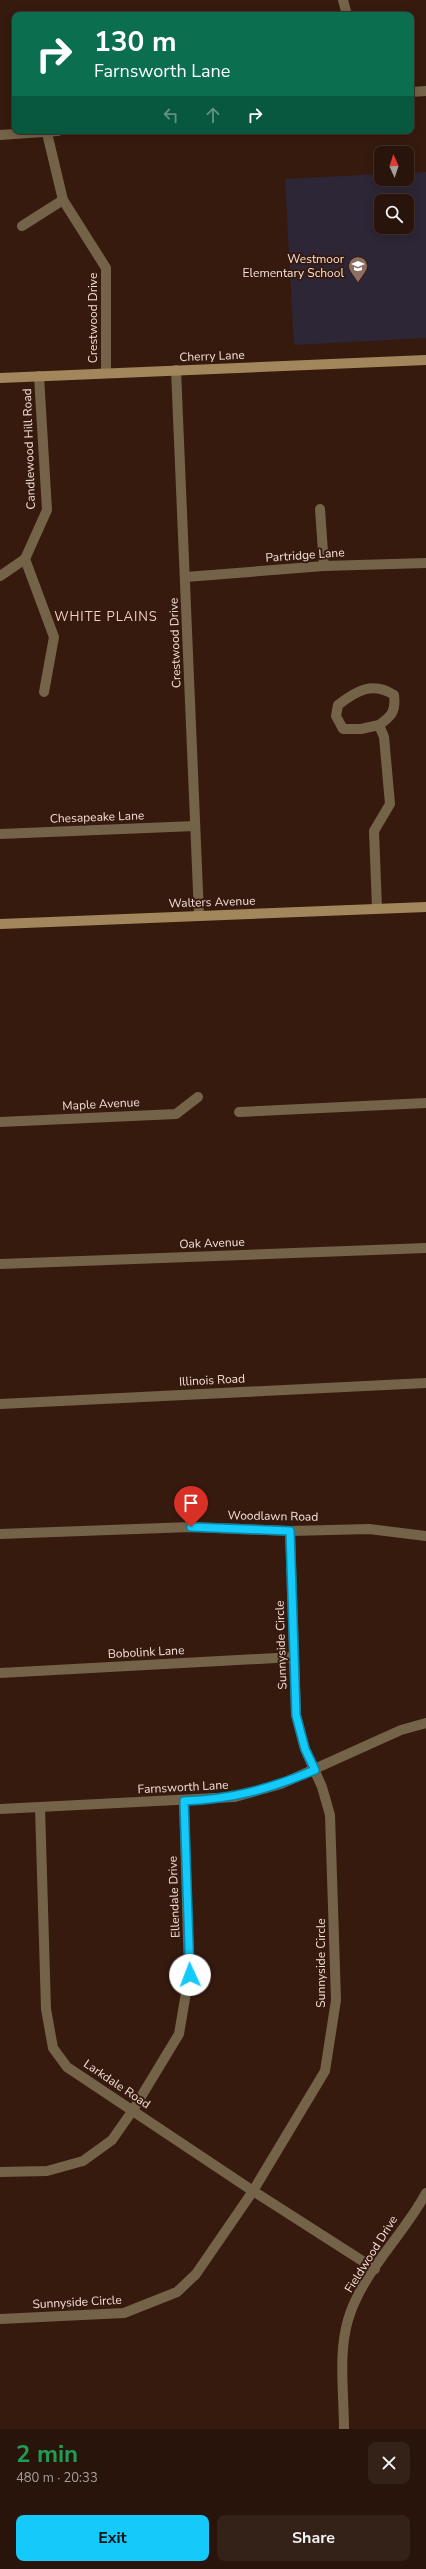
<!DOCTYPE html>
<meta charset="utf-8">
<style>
:root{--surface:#28140a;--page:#342118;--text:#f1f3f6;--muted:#a59e9c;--line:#44332b;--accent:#13cafb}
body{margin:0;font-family:"Nunito Sans",sans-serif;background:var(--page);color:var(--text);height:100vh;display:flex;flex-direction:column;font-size:15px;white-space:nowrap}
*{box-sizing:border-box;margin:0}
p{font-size:13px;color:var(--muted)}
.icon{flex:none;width:22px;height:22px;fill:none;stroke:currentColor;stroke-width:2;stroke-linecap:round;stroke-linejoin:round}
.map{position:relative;height:2429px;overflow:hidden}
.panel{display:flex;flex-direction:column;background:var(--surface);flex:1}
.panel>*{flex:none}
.banner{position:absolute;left:12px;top:12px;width:402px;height:122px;border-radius:8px;box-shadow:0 2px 10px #0003,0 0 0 1px var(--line);background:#0b6e4f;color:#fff;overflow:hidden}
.needle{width:26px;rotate:357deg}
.fabs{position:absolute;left:374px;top:146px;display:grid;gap:8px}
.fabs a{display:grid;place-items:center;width:40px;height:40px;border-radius:8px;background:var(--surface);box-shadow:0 2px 10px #0003,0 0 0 1px var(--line);font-size:20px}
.pin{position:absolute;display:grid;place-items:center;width:34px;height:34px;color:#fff;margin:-41px -17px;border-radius:50% 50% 50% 0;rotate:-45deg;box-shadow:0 0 4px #0007}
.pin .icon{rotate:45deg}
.me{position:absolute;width:44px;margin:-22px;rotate:358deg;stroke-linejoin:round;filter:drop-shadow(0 0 3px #0008)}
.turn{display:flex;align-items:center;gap:14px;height:84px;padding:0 16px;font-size:18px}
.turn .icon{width:52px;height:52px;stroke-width:2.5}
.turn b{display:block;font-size:28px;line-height:34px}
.lanes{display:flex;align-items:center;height:38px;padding:0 16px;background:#0003;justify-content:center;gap:20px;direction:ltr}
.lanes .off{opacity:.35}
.round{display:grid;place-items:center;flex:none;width:42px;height:42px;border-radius:8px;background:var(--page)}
.headline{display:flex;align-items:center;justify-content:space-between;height:68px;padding:0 16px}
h1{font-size:24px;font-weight:700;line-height:30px;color:#1e9e55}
.action{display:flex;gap:8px;margin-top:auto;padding:8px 16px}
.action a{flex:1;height:46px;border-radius:8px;background:var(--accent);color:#111;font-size:16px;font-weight:700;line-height:46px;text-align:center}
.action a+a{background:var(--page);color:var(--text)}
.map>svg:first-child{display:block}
</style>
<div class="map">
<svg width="426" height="2429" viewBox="0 0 426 2429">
<rect width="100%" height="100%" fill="#361a0e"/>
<path fill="#2d2636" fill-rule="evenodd" d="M426,172V338L294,345L285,179L381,174V179H407V173ZM381,201H407V227H381Z"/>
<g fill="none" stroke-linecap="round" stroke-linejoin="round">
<g stroke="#746349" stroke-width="10">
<polyline points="343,0 347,15"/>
<polyline points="411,92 426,91"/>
<polyline points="47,133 63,200 106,268 106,373"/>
<polyline points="0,135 58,131"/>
<polyline points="22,226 63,200"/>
<polyline points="176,370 199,915"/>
<polyline points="320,509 324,566"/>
<polyline points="25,559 54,637 44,692"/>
<polyline points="0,576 25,559 47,510 39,376"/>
<polyline points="186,577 324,566 426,563"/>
<polyline points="0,834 195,826"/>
<path d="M377,908L374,831L390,804L384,737L379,725C392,716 396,711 394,695C372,681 356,691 338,705L336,716L343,729H361L379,725"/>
<polyline points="239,1112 426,1103"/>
<polyline points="0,1122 176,1114 198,1097"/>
<polyline points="0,1264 426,1248"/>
<polyline points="0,1404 426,1383"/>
<polyline points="0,1534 191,1527 290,1531 369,1529 426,1536"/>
<polyline points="0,1673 294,1657"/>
<polyline points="40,1807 46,2009 53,2048 67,2067 253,2191 375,2269"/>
<polyline points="0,1809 235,1797 281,1784 401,1730 426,1723"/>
<polyline points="0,2172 47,2171 83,2161 112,2140 133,2110 179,2034 189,1975 184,1801"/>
<polyline points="0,2319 124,2313 177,2292 196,2274 253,2191 325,2071 336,2000 330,1815 322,1787 305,1749 296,1715 290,1531"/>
<path d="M344,2429C344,2394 338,2354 348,2320C362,2272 403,2236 426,2193"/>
</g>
<g stroke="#a3875c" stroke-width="10">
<polyline points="0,378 426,360"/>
<polyline points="0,924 426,907"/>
</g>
</g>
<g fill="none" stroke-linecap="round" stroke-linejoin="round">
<g stroke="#0c83a3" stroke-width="10">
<path id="route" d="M190,1975L184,1801C234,1799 269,1789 315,1770L305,1749L296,1715L290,1531L191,1527"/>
</g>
<use href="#route" stroke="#13cafb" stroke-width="7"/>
</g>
<defs>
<g id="school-pin" transform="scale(1)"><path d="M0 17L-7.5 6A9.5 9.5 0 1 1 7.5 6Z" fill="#8d6e63" stroke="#361a0e"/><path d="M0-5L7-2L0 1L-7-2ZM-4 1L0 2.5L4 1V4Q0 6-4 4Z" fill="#fff"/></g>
</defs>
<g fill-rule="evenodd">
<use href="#school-pin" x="358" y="266"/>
</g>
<g text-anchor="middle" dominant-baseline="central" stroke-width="4" stroke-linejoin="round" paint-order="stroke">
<g font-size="12" fill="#f4e0d8" stroke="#361a0e" text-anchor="end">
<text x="344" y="259">Westmoor<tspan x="344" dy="14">Elementary School</tspan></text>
</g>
<g font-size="12" fill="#f4e0d8" stroke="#361a0e">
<text transform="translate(93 318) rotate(-90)">Crestwood Drive</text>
<text transform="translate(212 356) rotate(-2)">Cherry Lane</text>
<text transform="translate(29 449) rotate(-92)">Candlewood Hill Road</text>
<text transform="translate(305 555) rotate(-4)">Partridge Lane</text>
<text transform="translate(175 643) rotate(-92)">Crestwood Drive</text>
<text transform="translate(97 817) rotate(-2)">Chesapeake Lane</text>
<text transform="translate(212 902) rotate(-2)">Walters Avenue</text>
<text transform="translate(101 1104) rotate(-3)">Maple Avenue</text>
<text transform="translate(212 1243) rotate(-2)">Oak Avenue</text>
<text transform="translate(212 1380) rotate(-3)">Illinois Road</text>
<text transform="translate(273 1516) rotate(1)">Woodlawn Road</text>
<text transform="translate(281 1645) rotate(-92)">Sunnyside Circle</text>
<text transform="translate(146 1652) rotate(-3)">Bobolink Lane</text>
<text transform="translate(183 1787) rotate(-3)">Farnsworth Lane</text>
<text transform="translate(174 1897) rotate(-92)">Ellendale Drive</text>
<text transform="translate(321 1963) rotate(-90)">Sunnyside Circle</text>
<text transform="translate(117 2084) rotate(34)">Larkdale Road</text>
<text transform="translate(371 2254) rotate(-58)">Fieldwood Drive</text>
<text transform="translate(77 2302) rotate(-3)">Sunnyside Circle</text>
</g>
<g font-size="13" letter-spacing="1" fill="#f6cebe" stroke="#361a0e">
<text x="106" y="617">WHITE PLAINS</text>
</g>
</g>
</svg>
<div class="fabs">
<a><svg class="needle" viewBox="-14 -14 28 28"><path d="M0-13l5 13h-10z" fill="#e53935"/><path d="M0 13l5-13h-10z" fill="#a59e9c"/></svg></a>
<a><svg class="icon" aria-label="search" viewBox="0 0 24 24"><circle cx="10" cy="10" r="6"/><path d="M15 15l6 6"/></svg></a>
</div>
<div class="pin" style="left:191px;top:1527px;background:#d93025"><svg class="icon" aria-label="arrive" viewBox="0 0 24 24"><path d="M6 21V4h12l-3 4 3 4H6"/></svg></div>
<svg class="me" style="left:190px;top:1975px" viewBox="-20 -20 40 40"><circle r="19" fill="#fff"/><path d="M0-13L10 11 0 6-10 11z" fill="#13cafb"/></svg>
<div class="banner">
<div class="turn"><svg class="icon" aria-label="right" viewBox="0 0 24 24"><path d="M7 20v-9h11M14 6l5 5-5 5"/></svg><div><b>130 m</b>Farnsworth Lane</div></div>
<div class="lanes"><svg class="icon off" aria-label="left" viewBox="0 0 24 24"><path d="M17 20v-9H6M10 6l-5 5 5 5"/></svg><svg class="icon off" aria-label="ahead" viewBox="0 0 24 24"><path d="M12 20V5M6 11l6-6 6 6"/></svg><svg class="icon" aria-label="right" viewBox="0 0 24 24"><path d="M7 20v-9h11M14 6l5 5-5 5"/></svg></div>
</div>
</div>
<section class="panel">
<div class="headline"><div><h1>2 min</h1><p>480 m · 20:33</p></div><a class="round"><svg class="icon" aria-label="close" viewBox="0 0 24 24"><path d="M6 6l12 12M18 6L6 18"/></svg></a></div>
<div class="action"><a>Exit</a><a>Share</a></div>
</section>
